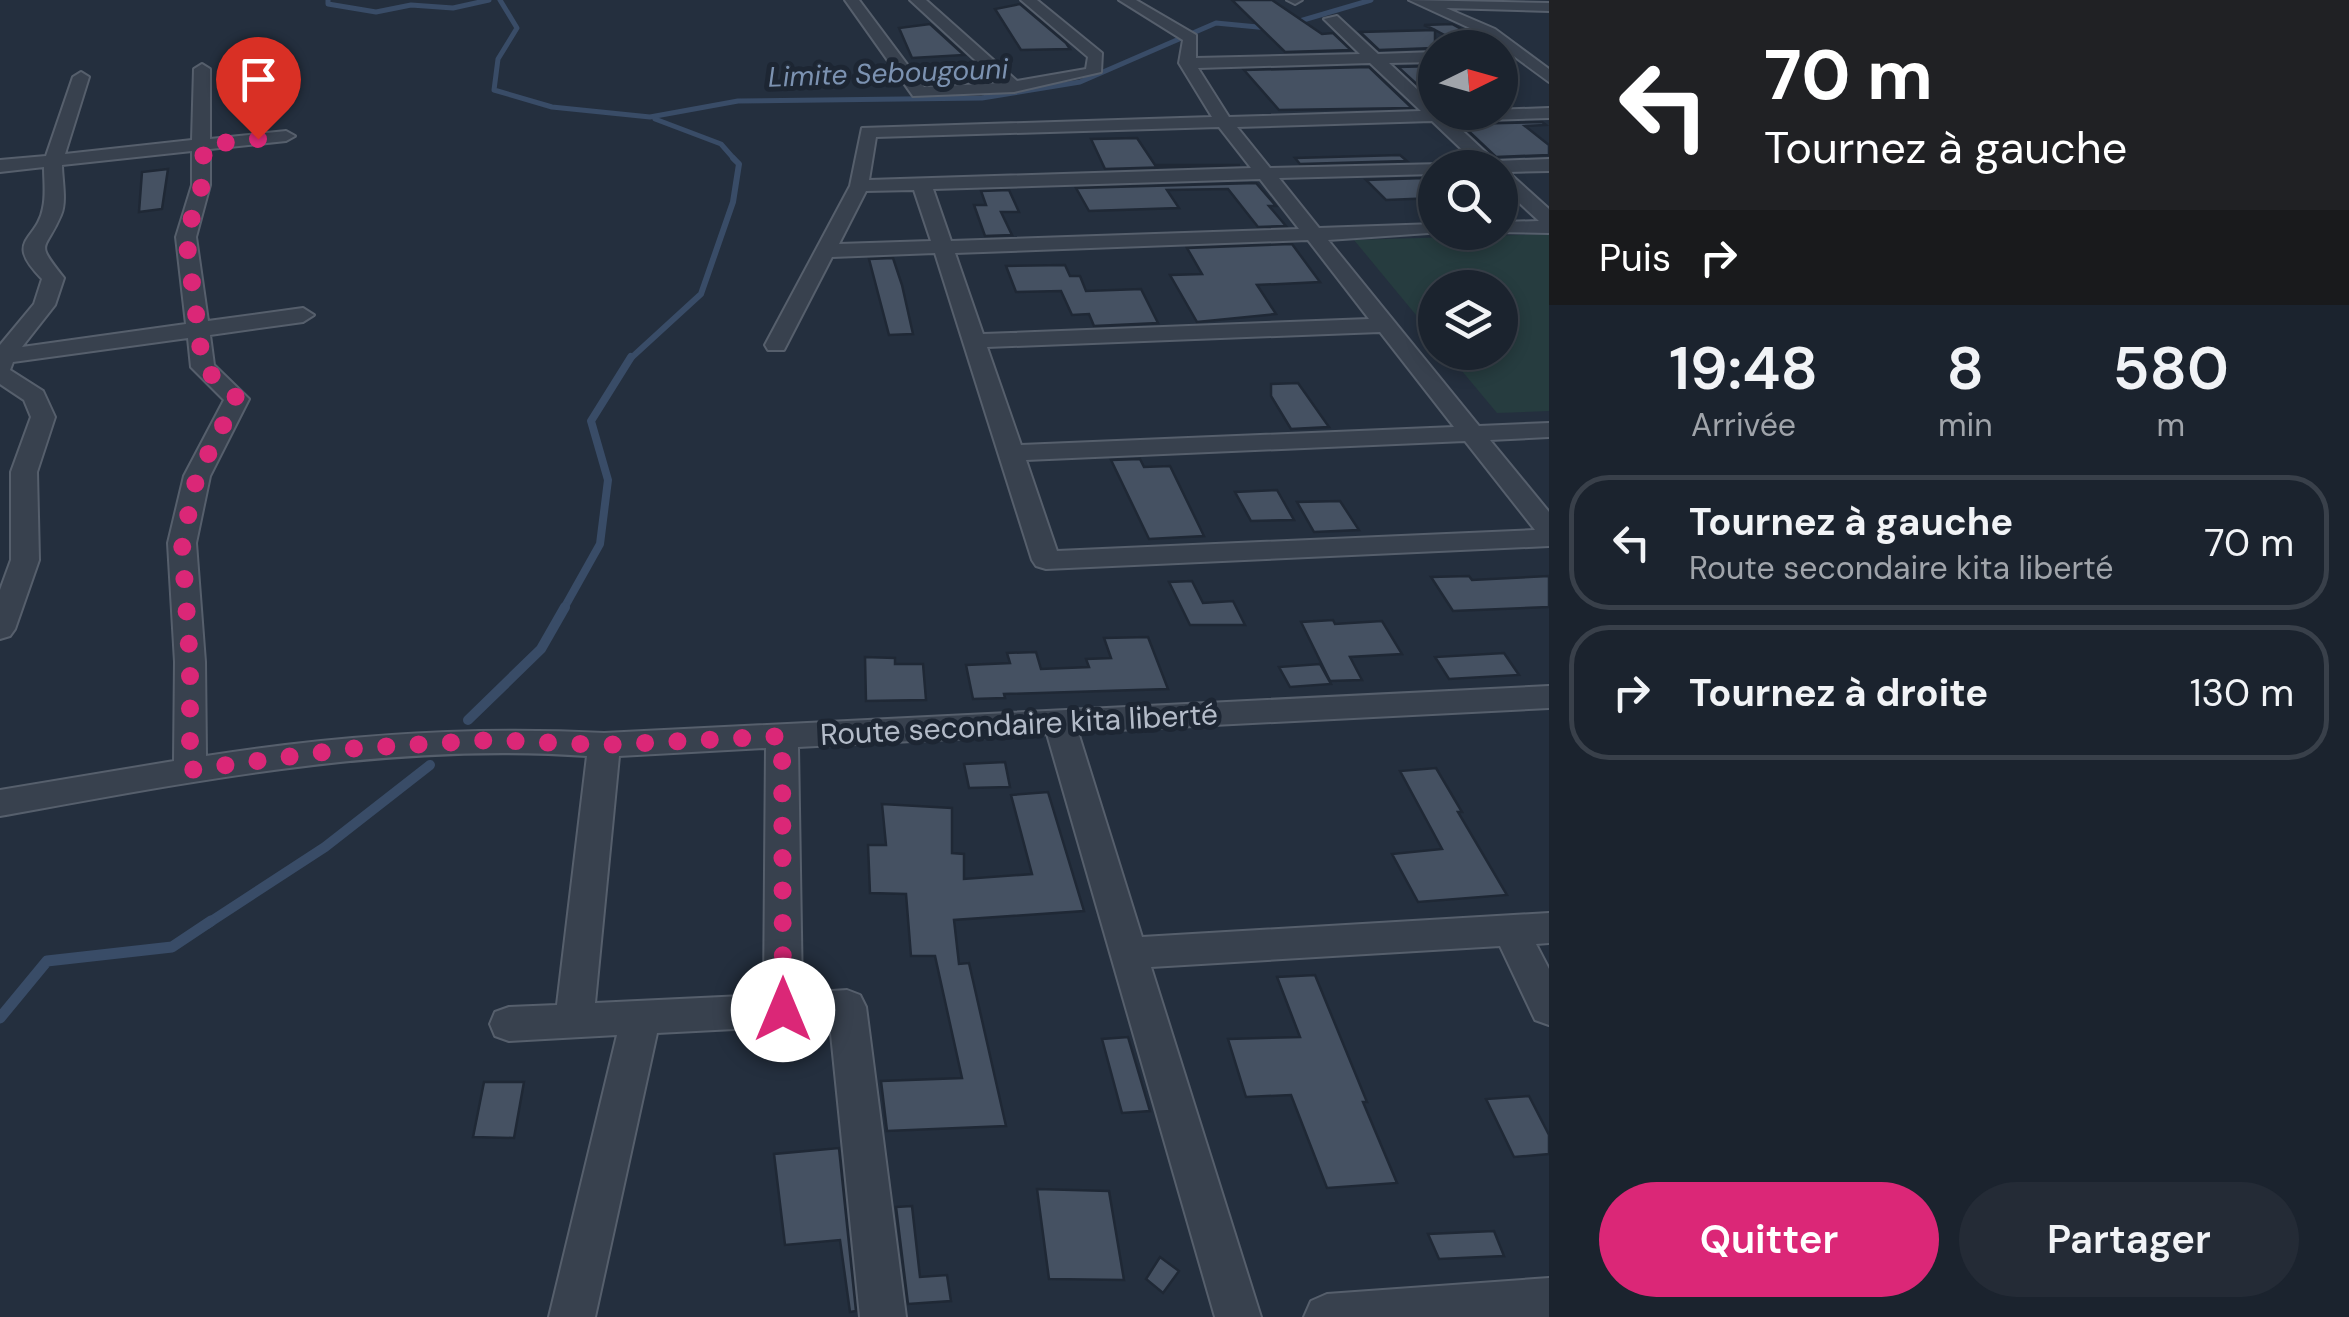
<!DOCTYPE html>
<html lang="fr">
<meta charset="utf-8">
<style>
:root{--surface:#1b232e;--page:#242b36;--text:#f1f3f6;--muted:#a0a4aa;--line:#39404a;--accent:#db2777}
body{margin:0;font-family:"DM Sans",sans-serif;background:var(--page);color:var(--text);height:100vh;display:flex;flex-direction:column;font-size:38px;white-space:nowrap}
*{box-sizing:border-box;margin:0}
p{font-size:32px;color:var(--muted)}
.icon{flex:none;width:55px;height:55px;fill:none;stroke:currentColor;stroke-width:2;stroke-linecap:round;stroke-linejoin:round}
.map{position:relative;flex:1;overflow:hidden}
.details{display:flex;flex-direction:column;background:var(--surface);width:800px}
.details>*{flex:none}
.hud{background:#202124;color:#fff;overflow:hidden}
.needle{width:65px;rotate:85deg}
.tools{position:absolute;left:1418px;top:30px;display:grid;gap:20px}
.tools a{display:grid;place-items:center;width:100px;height:100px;border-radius:50%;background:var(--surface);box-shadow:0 5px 15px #0003,0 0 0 2px var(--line);font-size:50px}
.pin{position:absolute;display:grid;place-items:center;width:85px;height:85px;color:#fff;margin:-102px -42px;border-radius:50% 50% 50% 0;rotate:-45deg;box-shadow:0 0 10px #0007}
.pin .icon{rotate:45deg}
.me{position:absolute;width:110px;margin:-55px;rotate:0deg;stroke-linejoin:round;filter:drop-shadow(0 0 8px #0008)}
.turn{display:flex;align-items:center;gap:35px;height:210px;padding:0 50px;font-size:45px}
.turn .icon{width:130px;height:130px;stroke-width:2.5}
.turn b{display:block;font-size:70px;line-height:85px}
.then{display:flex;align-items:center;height:95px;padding:0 50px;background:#0003;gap:20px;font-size:38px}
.eta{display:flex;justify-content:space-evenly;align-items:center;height:170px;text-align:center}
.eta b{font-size:60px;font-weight:600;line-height:70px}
.primary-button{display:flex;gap:20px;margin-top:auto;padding:20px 50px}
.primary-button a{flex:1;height:115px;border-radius:60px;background:var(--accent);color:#fff;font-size:40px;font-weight:600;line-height:115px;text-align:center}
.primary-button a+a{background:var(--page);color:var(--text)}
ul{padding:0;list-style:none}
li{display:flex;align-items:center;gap:30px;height:135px;margin:0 20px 15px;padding:0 30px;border:5px solid var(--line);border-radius:40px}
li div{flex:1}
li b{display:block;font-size:38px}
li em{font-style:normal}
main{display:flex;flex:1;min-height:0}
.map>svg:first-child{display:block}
</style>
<main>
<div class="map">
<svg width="1549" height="1317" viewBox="0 0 1549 1317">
<rect width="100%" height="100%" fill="#242f3e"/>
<polygon fill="#263c3f" points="1549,234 1549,411 1497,413 1447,353 1500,352 1500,288 1435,288 1435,338 1354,240"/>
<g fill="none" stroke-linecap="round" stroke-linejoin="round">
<g stroke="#394c67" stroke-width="5">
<polyline points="328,0 328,4 376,12 411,5 453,8 489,0"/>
<polyline points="500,0 517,28 498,59 494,90 552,107 650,117 738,101 982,98 1080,82 1216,23 1268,28"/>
<polyline points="1293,23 1371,0"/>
<polyline points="655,119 721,144 735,160"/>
</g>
<polyline stroke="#394c67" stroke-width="6" points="630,359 701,294 733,202 739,164 733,158"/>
<polyline stroke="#394c67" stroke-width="8" points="563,610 600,544 608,480 591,421 631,357"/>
<g stroke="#394c67" stroke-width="10">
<polyline points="468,720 541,649 565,607"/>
<polyline points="207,924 325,847 430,765"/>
</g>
<polyline stroke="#394c67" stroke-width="11" points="0,1018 47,961 172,947 211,921"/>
</g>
<g fill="#455162" stroke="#1f2835" stroke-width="2.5">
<polygon points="1232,0 1272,0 1322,34 1333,33 1351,50 1285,52"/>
<polygon points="1020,4 1066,43 1070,49 1021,50 995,9"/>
<polygon points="930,24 964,55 912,58 899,28"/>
<polygon points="1452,24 1496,48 1469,48 1435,30 1435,48 1379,50 1360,32 1435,30 1424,25"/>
<polygon points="1435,66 1435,101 1398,67"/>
<polygon points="1369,67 1412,108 1279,110 1244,70"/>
<polygon points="1542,122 1546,125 1525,126 1549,145 1549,155 1496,157 1461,124"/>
<polygon points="1137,138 1155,165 1240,165 1105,169 1091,139"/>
<polygon points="1400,155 1407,161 1300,164 1295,158"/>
<polygon points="168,169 162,209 139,212 142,172"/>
<polygon points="1424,178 1435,189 1435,198 1386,200 1366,180"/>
<polygon points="1256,183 1276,206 1269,206 1286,226 1258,227 1228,189 1167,190 1179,208 1089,211 1076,188"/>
<polygon points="1009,190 1019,212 1001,212 1012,235 985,236 974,205 986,205 981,191"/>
<polygon points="1292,244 1320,282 1257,285 1276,314 1197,322 1170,275 1202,274 1187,248"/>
<polygon points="893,258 902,285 913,334 889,335 869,259"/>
<polygon points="1065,265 1070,276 1080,276 1086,291 1141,289 1158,323 1094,326 1089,314 1072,315 1061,291 1016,292 1006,266"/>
<polygon points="1298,383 1329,427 1291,429 1271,396 1271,384"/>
<polygon points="1140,459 1144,467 1170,466 1204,536 1149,539 1111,460"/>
<polygon points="1277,490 1294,520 1251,521 1235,492"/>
<polygon points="1340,501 1359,530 1314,532 1297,502"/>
<polygon points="1469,576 1472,580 1549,576 1549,607 1453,611 1431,577"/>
<polygon points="1192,581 1203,603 1233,601 1245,625 1190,625 1169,582"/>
<polygon points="1333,620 1335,624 1382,621 1402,654 1350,657 1362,680 1330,681 1301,622"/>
<polygon points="1148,637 1168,689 1004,694 1005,698 973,699 966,665 1010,663 1007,653 1036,652 1041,669 1089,667 1086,659 1111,658 1104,638"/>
<polygon points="1504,653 1519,675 1449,679 1435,657"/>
<polygon points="865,657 895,658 895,664 923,664 926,700 866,701"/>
<polygon points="1320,664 1331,684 1290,687 1279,667"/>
<polygon points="1005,762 1010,787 969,788 964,764"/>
<polygon points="1436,768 1462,812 1458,812 1507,895 1418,902 1392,854 1442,849 1400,771"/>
<polygon points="1048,792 1084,911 954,920 959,964 969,963 1006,1126 887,1131 881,1081 962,1078 935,956 911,956 906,894 870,893 868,845 886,845 882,804 952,808 952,853 964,854 964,879 1032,874 1011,795"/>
<polygon points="1315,975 1367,1102 1363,1102 1397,1183 1327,1188 1291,1095 1246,1097 1228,1039 1300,1037 1277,977"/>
<polygon points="1128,1037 1150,1111 1122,1113 1102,1039"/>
<polygon points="484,1082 524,1082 514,1138 473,1137"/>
<polygon points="1529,1096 1549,1135 1549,1154 1514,1157 1486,1099"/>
<polygon points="839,1148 856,1311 850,1312 840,1240 785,1245 774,1154"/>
<polygon points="1037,1189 1109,1191 1124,1280 1049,1279"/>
<polygon points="912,1206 920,1277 947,1275 951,1301 908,1304 896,1207"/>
<polygon points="1494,1231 1504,1256 1439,1259 1428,1234"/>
<polygon points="1160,1257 1179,1271 1163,1293 1146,1279"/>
</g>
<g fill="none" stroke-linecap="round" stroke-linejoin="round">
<g stroke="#565f6c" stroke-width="4">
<g id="street">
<polygon points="845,0 859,0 924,87 1000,83 910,0 926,0 1017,81 1086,69 1088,57 1021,0 1037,0 1102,53 1101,72 1014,92 913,96"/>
<path d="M1119,0H1136L1196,35V58L1360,54L1324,19L1337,16L1378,54L1435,52V62L1389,63L1435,106V112L1549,108V118L1452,121L1495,161L1549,159V171L1508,172L1549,209V233L1494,232H1500V222L1539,221L1500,185V168H1448L1457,162H1475L1432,121L1237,127L1270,168L1442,164L1444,168H1435V174L1279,178L1319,228L1435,224V232H1443L1328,240L1479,426L1549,423V437L1490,440L1549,512V546L1046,569L1036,566L1032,560L935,253L832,257L784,350H768L765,345L850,186L862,128L1212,117L1179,63L1183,40ZM1370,63L1421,111L1229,117L1198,68ZM1219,127L1251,168L869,180L876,137ZM1260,179L1299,229L951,241L933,189ZM914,190L931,241L839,244L866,191ZM1308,240L1369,319L983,334L955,253ZM1380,332L1454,427L1021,445L987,347ZM1465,441L1535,530L1057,551L1026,460Z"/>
<polygon points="1287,0 1302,0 1295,4"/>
<polygon points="1409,0 1549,3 1549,11 1446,8 1495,29 1549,69 1549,82 1485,35"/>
<path d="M202,64L210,69V139L286,131L295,136L286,141L210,149V185L196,237L208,321L303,308L314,315L303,322L210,335L214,365L249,399L210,476L196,543L205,662L206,756C339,735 470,726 604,733L1549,686V708L1078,732L1142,937L1549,913V943L1536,944L1549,969V1025L1535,1020L1500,946L1151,967L1261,1317H1215L1047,734L798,747L802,993L847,990L860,995L866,1007L906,1317H860L830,1024L657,1033L595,1317H549L617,1035L509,1041L495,1036L490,1024L495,1012L509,1007L557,1005L587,756C388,742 194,781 0,816V790L174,761L175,662L168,543L184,476L224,400L191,367L188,338L13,362L10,370L43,391L55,417L37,472L39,560L15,629L10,636L0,639V590L11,560V472L31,417L24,400L0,384V345L34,304L42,279C3,239 37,242 43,208C46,195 44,180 44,167L0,172V160L46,156L73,77L81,72L89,77L65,154L192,140L194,69ZM192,151V185L176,237L186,324L22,347L55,305L64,278C34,240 45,253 61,215C67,202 62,179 62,165ZM766,748L764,995L595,1003L619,756Z"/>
<polygon points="1549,1278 1549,1317 1304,1317 1311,1301 1327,1294"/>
</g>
</g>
<use href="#street" fill="#38414e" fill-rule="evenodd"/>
</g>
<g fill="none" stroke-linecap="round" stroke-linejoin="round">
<polyline stroke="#db2777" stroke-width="18" stroke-dasharray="0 32.4" points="258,139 204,145 202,185 186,237 203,367 237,398 197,476 182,543 190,662 190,770 346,749 490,740 604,745 782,736 783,1010"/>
</g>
<g text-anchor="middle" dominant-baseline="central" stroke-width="10" stroke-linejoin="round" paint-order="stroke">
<g font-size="28" font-style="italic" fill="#7c92b1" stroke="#1d2633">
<text transform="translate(888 73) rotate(-2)">Limite Sebougouni</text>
</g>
<g font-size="30" fill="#b4bcc9" stroke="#1d2633">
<text transform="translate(1019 724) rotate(-3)">Route secondaire kita liberté</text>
</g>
</g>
</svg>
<div class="tools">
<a><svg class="needle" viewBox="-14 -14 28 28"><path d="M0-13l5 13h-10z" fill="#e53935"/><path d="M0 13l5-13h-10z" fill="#a0a4aa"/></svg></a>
<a><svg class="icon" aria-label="search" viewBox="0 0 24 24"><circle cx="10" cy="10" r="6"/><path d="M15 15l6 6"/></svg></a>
<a><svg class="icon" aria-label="layers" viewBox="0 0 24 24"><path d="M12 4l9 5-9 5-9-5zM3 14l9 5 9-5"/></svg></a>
</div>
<div class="pin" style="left:258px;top:139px;background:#d93025"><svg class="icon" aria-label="arrive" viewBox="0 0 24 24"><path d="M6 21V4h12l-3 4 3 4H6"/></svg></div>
<svg class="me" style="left:783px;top:1010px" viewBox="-20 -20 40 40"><circle r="19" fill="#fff"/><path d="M0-13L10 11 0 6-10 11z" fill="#db2777"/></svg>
</div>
<section class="details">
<div class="hud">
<div class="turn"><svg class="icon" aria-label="left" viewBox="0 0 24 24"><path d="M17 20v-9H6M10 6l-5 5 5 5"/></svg><div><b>70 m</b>Tournez à gauche</div></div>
<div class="then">Puis<svg class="icon" aria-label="right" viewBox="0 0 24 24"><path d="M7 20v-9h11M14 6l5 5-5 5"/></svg></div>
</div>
<div class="eta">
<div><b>19:48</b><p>Arrivée</p></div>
<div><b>8</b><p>min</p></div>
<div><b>580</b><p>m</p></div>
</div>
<ul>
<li><svg class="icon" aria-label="left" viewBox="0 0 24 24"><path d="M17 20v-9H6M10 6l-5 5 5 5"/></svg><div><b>Tournez à gauche</b><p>Route secondaire kita liberté</p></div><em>70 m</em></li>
<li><svg class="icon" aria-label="right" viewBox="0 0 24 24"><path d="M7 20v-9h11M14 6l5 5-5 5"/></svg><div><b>Tournez à droite</b></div><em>130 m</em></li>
</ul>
<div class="primary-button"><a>Quitter</a><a>Partager</a></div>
</section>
</main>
